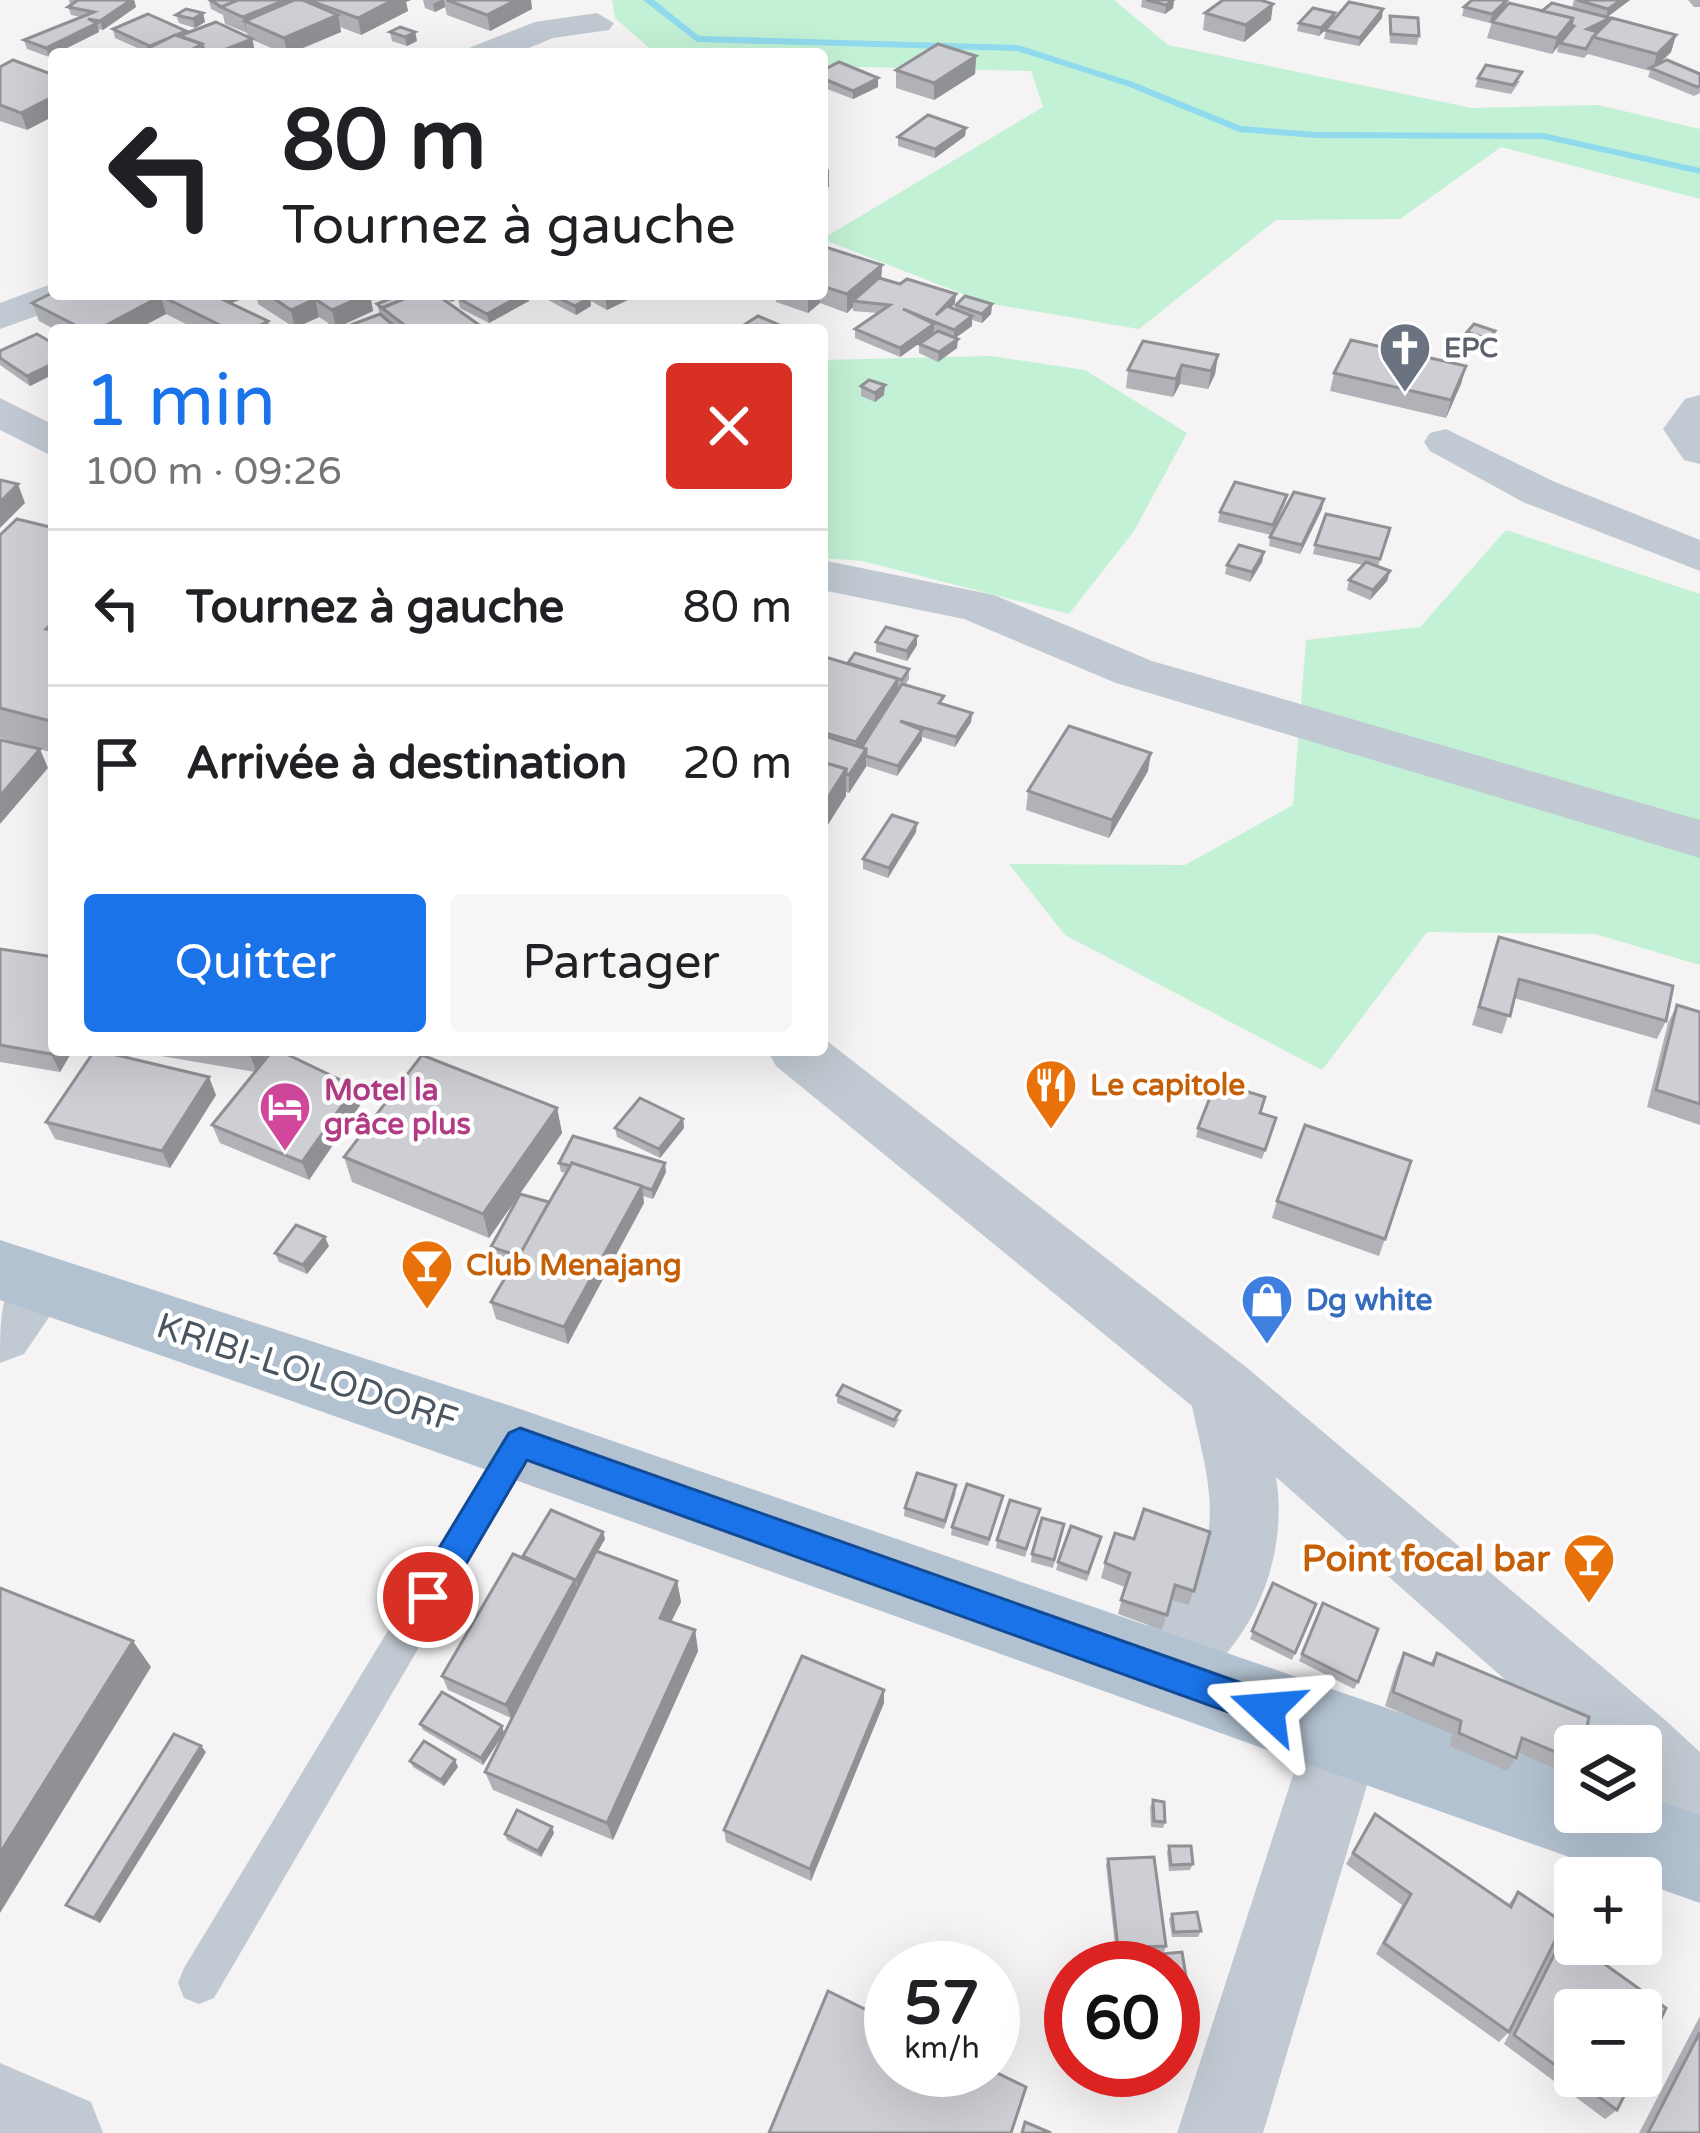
<!DOCTYPE html>
<html lang="fr">
<meta charset="utf-8">
<style>
:root{--surface:#fff;--page:#f6f6f6;--text:#202124;--muted:#757577;--line:#e0e0e0;--accent:#1a73e8}
body{margin:0;font-family:"Varela Round",sans-serif;background:var(--page);color:var(--text);height:100vh;display:flex;flex-direction:column;font-size:45px;white-space:nowrap}
*{box-sizing:border-box;margin:0}
p{font-size:39px;color:var(--muted)}
.icon{flex:none;width:66px;height:66px;fill:none;stroke:currentColor;stroke-width:2;stroke-linecap:round;stroke-linejoin:round}
.map{position:relative;flex:1;overflow:hidden}
.sheet{position:absolute;left:48px;top:324px;width:780px;height:732px;display:flex;flex-direction:column;background:var(--surface);border-radius:12px;box-shadow:0 12px 48px #0002}
.sheet>*{flex:none}
.hud{position:absolute;left:48px;top:48px;width:780px;height:252px;border-radius:12px;box-shadow:0 12px 48px #0002;background:#fff;color:var(--text);overflow:hidden}
.tools{position:absolute;left:1554px;top:1725px;display:grid;gap:24px}
.tools a{display:grid;place-items:center;width:108px;height:108px;border-radius:12px;background:var(--surface);box-shadow:0 12px 48px #0002;font-size:60px}
.speed{position:absolute;left:864px;top:1941px;display:flex;gap:24px;font-size:60px;font-weight:700;text-align:center}
.speed>*{display:grid;place-content:center;width:156px;height:156px;border-radius:50%;background:var(--surface);box-shadow:0 12px 48px #0002;line-height:1}
.speed small{font-size:30px;font-weight:400}
.speed .limit{border:18px solid #d22;background:#fff;color:#111}
.pin{position:absolute;display:grid;place-items:center;width:102px;height:102px;color:#fff;margin:-51px;border:6px solid #fff;border-radius:50%;box-shadow:0 3px 12px #0007}
.me{position:absolute;width:132px;margin:-66px;rotate:289deg;stroke-linejoin:round;filter:drop-shadow(0 0 9px #0008)}
.turn{display:flex;align-items:center;gap:42px;height:252px;padding:0 36px;font-size:54px}
.turn .icon{width:156px;height:156px;stroke-width:2.5}
.turn b{display:block;font-size:84px;line-height:102px}
.round{display:grid;place-items:center;flex:none;width:126px;height:126px;border-radius:12px;background:var(--page)}
.overview{display:flex;align-items:center;justify-content:space-between;height:204px;padding:0 36px}
h1{font-size:72px;font-weight:600;line-height:90px;color:var(--accent)}
.button{display:flex;gap:24px;margin-top:auto;padding:24px 36px}
.button a{flex:1;height:138px;border-radius:12px;background:var(--accent);color:#fff;font-size:48px;font-weight:600;line-height:138px;text-align:center}
.button a+a{background:var(--page);color:var(--text)}
ul{padding:0;list-style:none}
li{display:flex;align-items:center;gap:36px;height:156px;padding:0 36px;border-top:3px solid var(--line)}
li div{flex:1}
li b{display:block;font-size:45px}
li em{font-style:normal}
.map>svg:first-child{display:block}
</style>
<div class="map">
<svg width="1700" height="2133" viewBox="0 0 1700 2133">
<rect width="100%" height="100%" fill="#f5f3f3"/>
<g fill="#c3f1d5">
<polygon points="612,0 1114,0 1168,45 1472,108 1598,105 1700,129 1700,199 1501,147 1400,219 1276,220 1139,329 986,303 822,239 1043,107 1031,71 822,66 822,54 656,54 615,18"/>
<polygon points="990,356 1085,370 1187,433 1134,531 1069,614 863,561 822,558 822,360"/>
<polygon points="1506,530 1700,594 1700,965 1595,934 1427,932 1322,1070 1065,935 1009,864 1185,865 1293,805 1306,640 1420,627"/>
</g>
<g fill="none" stroke-linecap="round" stroke-linejoin="round">
<polygon fill="#90daee" fill-rule="evenodd" points="643,0 654,0 699,36 1018,45 1133,82 1241,126 1316,132 1543,133 1700,168 1700,174 1543,139 1316,138 1239,132 1127,86 1017,51 697,42"/>
<polygon fill="#c1cad2" fill-rule="evenodd" points="520,1427 532,1432 537,1443 532,1454 214,1998 199,2004 184,1998 178,1983 184,1968 508,1432"/>
<g fill="#c1cad2" fill-rule="evenodd">
<polygon points="597,13 614,23 609,30 553,38 514,54 466,54 471,47 535,22"/>
<polygon points="54,283 54,294 79,294 73,303 0,329 0,303"/>
<polygon points="1700,395 1700,464 1684,460 1663,429 1685,399"/>
<polygon points="0,398 54,425 54,457 0,430"/>
<polygon points="1446,429 1555,482 1700,540 1700,571 1523,502 1430,451 1424,442 1430,433"/>
<polygon points="822,560 994,595 1152,661 1700,820 1700,858 1116,683 964,619 822,590"/>
<path d="M822,1037L1246,1367L1664,1719L1700,1752V1844L1672,1833L1641,1803V1746H1580L1276,1477C1291,1569 1242,1671 1152,1708L1125,1697L1114,1671C1128,1640 1150,1623 1173,1600C1231,1541 1207,1478 1192,1406L776,1066L767,1050H822Z"/>
<path d="M38,1257L61,1265L71,1285L24,1354L0,1363C0,1315 0,1276 38,1257Z"/>
<polygon points="1344,1697 1371,1708 1382,1735 1263,2133 1177,2133 1306,1735 1317,1708"/>
<polygon points="0,2063 91,2102 103,2133 0,2133"/>
</g>
<path fill="#b3c2d1" fill-rule="evenodd" d="M0,1240L520,1409L1575,1773V1812H1641V1795L1700,1815V1903C1139,1707 568,1494 0,1300Z"/>
</g>
<g fill="#b0b2b7">
<polygon points="69,0 134,0 136,7 103,30 98,29 99,32 49,57 27,49 24,40 81,17 71,15 68,7 73,4 70,4"/>
<polygon points="411,0 406,2 408,11 361,35 340,27 341,32 290,54 285,54 253,40 254,48 239,54 137,54 144,51 115,38 113,29 186,31 186,33 248,37 247,33 225,24 223,15 211,9 209,1"/>
<polygon points="423,0 531,0 532,9 490,31 447,15 445,7 435,12 425,8"/>
<polygon points="1142,0 1174,0 1173,8 1165,14 1141,7"/>
<polygon points="1574,0 1630,0 1607,17 1609,22 1676,35 1671,52 1659,64 1700,74 1700,93 1694,96 1648,77 1650,71 1588,54 1584,58 1557,52 1558,47 1552,54 1487,38 1492,22 1496,17 1490,23 1462,16 1464,7 1505,7 1542,11 1572,8"/>
<polygon points="1688,0 1700,0 1700,7 1694,7"/>
<polygon points="203,13 205,22 195,28 179,23 176,15"/>
<polygon points="1205,13 1271,20 1244,42 1203,30"/>
<polygon points="1335,13 1334,20 1382,18 1359,46 1324,39 1326,29 1319,36 1297,31 1299,23"/>
<polygon points="1390,16 1419,36 1417,45 1390,43 1389,25"/>
<polygon points="390,32 415,32 417,41 407,46 392,41"/>
<polygon points="976,56 975,74 934,100 896,88 896,70"/>
<polygon points="13,60 27,130 0,121 0,67"/>
<polygon points="822,71 878,78 878,87 853,99 822,87"/>
<polygon points="1478,78 1520,81 1511,94 1475,87"/>
<polygon points="966,128 965,136 935,158 898,146 898,137"/>
<polygon points="822,246 882,265 881,279 955,303 951,308 955,310 956,305 992,304 991,314 982,323 972,320 972,326 955,338 957,348 938,362 919,353 919,344 936,332 934,331 934,333 900,357 855,338 855,329 878,313 853,311 853,307 847,313 820,303 808,313 776,302 775,294 822,294"/>
<polygon points="211,294 223,300 217,294 256,294 231,303 270,330 198,330 166,314 136,330 56,330 39,321 32,303"/>
<polygon points="256,294 370,294 373,311 336,328 319,317 295,328 258,304"/>
<polygon points="437,294 528,294 529,301 489,323 460,308 458,299 451,302"/>
<polygon points="537,294 640,294 607,310 591,301 591,306 576,315"/>
<polygon points="377,304 486,330 345,330 345,327 380,314"/>
<polygon points="1495,331 1492,340 1485,348 1465,341 1467,332"/>
<polygon points="54,344 54,374 30,386 0,365 0,351"/>
<polygon points="1218,355 1215,374 1208,389 1180,384 1173,397 1126,388 1128,370"/>
<polygon points="1466,366 1461,384 1446,418 1330,391 1334,373"/>
<polygon points="861,386 884,395 875,402 861,396"/>
<polygon points="1287,495 1285,504 1271,535 1218,522 1220,512"/>
<polygon points="1322,509 1300,554 1269,546 1270,537"/>
<polygon points="54,528 54,753 0,738 0,535"/>
<polygon points="1388,537 1378,566 1390,571 1387,581 1370,600 1347,590 1349,580 1363,565 1313,554 1315,545"/>
<polygon points="1264,552 1262,562 1250,582 1225,574 1227,565"/>
<polygon points="917,636 917,645 907,661 876,652 876,642"/>
<polygon points="822,656 848,664 909,669 909,679 905,685 943,704 972,713 971,722 955,747 922,737 922,740 897,776 866,766 849,793 846,792 846,796 822,834"/>
<polygon points="1148,771 1109,838 1026,810 1028,791"/>
<polygon points="916,832 888,878 863,869 863,859"/>
<polygon points="1499,937 1666,1021 1657,1039 1514,998 1502,1034 1472,1025"/>
<polygon points="0,949 54,1050 73,1050 60,1072 0,1062"/>
<polygon points="1677,1005 1700,1012 1700,1125 1647,1107 1668,1023"/>
<polygon points="126,1050 269,1050 262,1064 361,1104 309,1180 220,1143 212,1125 255,1072"/>
<polygon points="216,1095 170,1168 55,1139 46,1122"/>
<polygon points="557,1108 562,1133 520,1194 549,1202 567,1173 561,1172 559,1163 666,1172 653,1199 643,1196 644,1203 568,1344 496,1319 491,1302 515,1262 493,1255 491,1247 520,1194 489,1238 352,1182 344,1157"/>
<polygon points="1260,1113 1276,1118 1262,1159 1196,1137 1198,1128"/>
<polygon points="683,1119 684,1128 660,1158 617,1137 615,1128"/>
<polygon points="1277,1201 1385,1239 1379,1256 1272,1218"/>
<polygon points="329,1246 307,1274 279,1262 275,1253"/>
<polygon points="837,1395 899,1419 894,1428 837,1403"/>
<polygon points="956,1493 944,1529 904,1516 905,1508"/>
<polygon points="1003,1496 988,1546 951,1535 952,1527"/>
<polygon points="1038,1516 1025,1557 996,1548 997,1540"/>
<polygon points="1064,1524 1053,1568 1031,1562 1032,1554"/>
<polygon points="603,1532 605,1539 597,1552 677,1581 681,1602 671,1622 695,1630 698,1651 613,1840 493,1790 485,1772 526,1691 511,1718 448,1690 442,1676 524,1558 523,1556"/>
<polygon points="1210,1532 1189,1605 1171,1600 1162,1630 1118,1614 1125,1587 1101,1578 1105,1563 1134,1539"/>
<polygon points="1099,1544 1087,1581 1056,1570 1058,1562"/>
<polygon points="1273,1583 1316,1604 1292,1660 1250,1639"/>
<polygon points="1323,1603 1358,1682 1354,1689 1299,1661"/>
<polygon points="1404,1653 1430,1664 1437,1653 1575,1746 1575,1767 1569,1774 1518,1753 1516,1758 1507,1771 1450,1746 1452,1734 1385,1706 1397,1667"/>
<polygon points="884,1690 884,1703 811,1881 726,1842 724,1830"/>
<polygon points="420,1724 502,1726 504,1733 483,1765 423,1730"/>
<polygon points="206,1752 100,1923 72,1910 66,1905"/>
<polygon points="410,1761 458,1767 444,1786 413,1767"/>
<polygon points="1153,1800 1165,1822 1163,1828 1151,1827 1150,1807"/>
<polygon points="1375,1814 1508,1905 1518,1892 1509,2032 1499,2042 1376,1954 1402,1905 1346,1864"/>
<polygon points="554,1833 541,1857 507,1840 505,1834"/>
<polygon points="1169,1846 1193,1864 1190,1870 1169,1871 1167,1852"/>
<polygon points="1108,1859 1166,1946 1164,1952 1116,1954 1106,1865"/>
<polygon points="1172,1914 1201,1931 1198,1937 1172,1937 1169,1919"/>
<polygon points="1564,1935 1617,2110 1605,2119 1504,2044 1553,1946"/>
<polygon points="1160,1954 1186,1976 1183,1981 1179,1981 1181,2003 1178,2008 1174,2008 1176,2031 1174,2036 1173,1968 1159,1968 1157,1959"/>
<polygon points="1700,2016 1700,2133 1639,2133"/>
</g>
<g fill="#909195">
<polygon points="131,0 134,0 136,7 103,30 100,21"/>
<polygon points="285,0 303,0 245,21 247,34 243,17"/>
<polygon points="393,0 411,0 406,2 408,11 361,35 358,18"/>
<polygon points="441,0 444,0 445,7 435,12 433,4"/>
<polygon points="516,0 531,0 532,9 490,31 487,15"/>
<polygon points="1174,0 1173,8 1165,14 1166,5"/>
<polygon points="1507,0 1505,8 1490,23 1492,14"/>
<polygon points="1621,0 1630,0 1606,18 1608,9"/>
<polygon points="1273,4 1271,20 1244,42 1246,25"/>
<polygon points="1383,9 1382,18 1359,46 1360,38"/>
<polygon points="203,13 205,22 195,28 193,19"/>
<polygon points="1335,13 1334,22 1319,36 1321,28"/>
<polygon points="338,15 341,32 287,54 284,38"/>
<polygon points="1573,18 1569,35 1560,43 1552,54 1557,38"/>
<polygon points="1610,18 1607,27 1584,38 1587,29"/>
<polygon points="97,23 99,32 49,57 46,48"/>
<polygon points="415,32 417,41 407,46 405,37"/>
<polygon points="1676,35 1671,52 1652,71 1657,54"/>
<polygon points="252,39 254,48 239,54 216,54"/>
<polygon points="202,44 204,54 183,54"/>
<polygon points="976,56 975,74 934,100 934,83"/>
<polygon points="878,78 878,87 853,99 853,91"/>
<polygon points="54,96 54,116 27,130 21,113"/>
<polygon points="966,128 965,136 935,158 935,149"/>
<polygon points="829,169 829,187 822,189 822,172"/>
<polygon points="882,265 881,283 853,301 853,307 847,313 847,294"/>
<polygon points="226,294 256,294 229,304"/>
<polygon points="367,294 370,294 373,311 336,328 332,310"/>
<polygon points="450,294 469,294 451,302"/>
<polygon points="524,294 528,294 529,301 489,323 487,314"/>
<polygon points="605,294 640,294 607,310"/>
<polygon points="808,294 819,294 820,303 808,313"/>
<polygon points="956,294 955,303 936,324 936,315"/>
<polygon points="161,296 166,314 136,330 97,330"/>
<polygon points="590,297 591,306 576,315 575,306"/>
<polygon points="315,299 319,317 295,328 291,310"/>
<polygon points="992,304 991,314 982,323 982,314"/>
<polygon points="972,316 972,326 954,339 954,330"/>
<polygon points="268,321 270,330 252,330"/>
<polygon points="934,324 934,333 900,357 900,348"/>
<polygon points="958,339 957,348 938,362 939,352"/>
<polygon points="1218,355 1215,374 1208,389 1211,371"/>
<polygon points="54,363 54,374 30,386 27,376"/>
<polygon points="1182,365 1180,384 1173,397 1176,379"/>
<polygon points="1466,366 1461,384 1446,418 1451,400"/>
<polygon points="885,385 884,395 875,402 875,393"/>
<polygon points="18,484 25,503 0,528 0,502"/>
<polygon points="1324,499 1322,509 1300,554 1302,545"/>
<polygon points="1264,552 1262,562 1250,582 1252,572"/>
<polygon points="1390,571 1387,581 1370,600 1373,590"/>
<polygon points="917,636 917,645 907,661 907,651"/>
<polygon points="898,679 898,698 856,761 856,742"/>
<polygon points="972,713 971,722 955,747 956,737"/>
<polygon points="922,730 922,740 897,776 898,766"/>
<polygon points="40,749 48,768 0,824 0,796"/>
<polygon points="866,749 866,767 849,793 849,775"/>
<polygon points="1151,753 1148,771 1109,838 1112,820"/>
<polygon points="846,769 846,796 822,834 822,807"/>
<polygon points="917,823 916,832 888,878 889,868"/>
<polygon points="54,1050 73,1050 60,1072 51,1054"/>
<polygon points="253,1050 269,1050 257,1073 250,1055"/>
<polygon points="209,1077 216,1095 170,1168 162,1151"/>
<polygon points="355,1087 361,1104 309,1180 302,1162"/>
<polygon points="557,1108 562,1133 489,1238 483,1214"/>
<polygon points="683,1119 684,1128 660,1158 659,1149"/>
<polygon points="665,1163 666,1172 653,1199 652,1190"/>
<polygon points="642,1186 644,1203 568,1344 564,1327"/>
<polygon points="325,1237 329,1246 307,1274 303,1265"/>
<polygon points="603,1532 605,1539 578,1587 576,1580"/>
<polygon points="575,1580 579,1595 511,1718 506,1705"/>
<polygon points="677,1581 681,1602 663,1638 660,1618"/>
<polygon points="695,1630 698,1651 613,1840 607,1823"/>
<polygon points="133,1641 151,1667 0,1913 0,1853"/>
<polygon points="884,1690 884,1703 811,1881 810,1869"/>
<polygon points="502,1726 504,1733 483,1765 481,1758"/>
<polygon points="201,1746 206,1752 100,1923 94,1918"/>
<polygon points="455,1760 458,1767 444,1786 441,1780"/>
<polygon points="552,1827 554,1833 541,1857 538,1851"/>
</g>
<g fill="#cdcfd5" stroke="#909195" stroke-width="3">
<polygon points="78,0 131,0 100,21 88,19 97,23 46,48 24,40 94,12 68,7"/>
<polygon points="210,0 238,0 222,7"/>
<polygon points="238,0 285,0 243,17 221,7"/>
<polygon points="294,0 303,0 338,15 284,38 245,21"/>
<polygon points="308,0 393,0 358,18"/>
<polygon points="447,0 516,0 487,15"/>
<polygon points="1146,0 1173,0 1166,5"/>
<polygon points="1223,0 1260,0 1273,4 1246,25 1205,13"/>
<polygon points="1472,0 1507,0 1492,14 1464,7"/>
<polygon points="1577,0 1621,0 1608,9"/>
<polygon points="1349,2 1383,9 1360,38 1325,30"/>
<polygon points="1509,3 1573,18 1557,38 1492,22"/>
<polygon points="1552,3 1610,18 1587,29 1598,32 1593,37 1586,49 1560,43 1574,26 1571,25 1573,18 1542,11"/>
<polygon points="1313,8 1335,13 1321,28 1299,23"/>
<polygon points="186,9 203,13 193,19 176,15"/>
<polygon points="148,14 186,31 150,46 113,29"/>
<polygon points="1390,16 1418,18 1419,36 1391,34"/>
<polygon points="1612,18 1676,35 1657,54 1593,37"/>
<polygon points="216,22 252,39 214,54 203,48 202,44 179,36"/>
<polygon points="400,27 415,32 405,37 390,32"/>
<polygon points="175,35 202,44 183,54 137,54"/>
<polygon points="938,44 976,56 934,83 896,70"/>
<polygon points="13,60 54,75 54,96 21,113 0,105 0,67"/>
<polygon points="1667,60 1700,74 1700,86 1697,87 1650,68"/>
<polygon points="839,62 878,78 853,91 822,78 822,71"/>
<polygon points="1486,65 1522,72 1513,85 1478,78"/>
<polygon points="928,115 966,128 935,149 898,137"/>
<polygon points="822,246 882,265 847,294 822,286"/>
<polygon points="879,278 900,284 907,279 956,294 936,315 947,306 972,316 954,330 903,309 934,324 900,348 855,329 890,305 853,301"/>
<polygon points="54,292 54,294 211,294 268,321 252,330 230,330 161,296 97,330 85,330 32,303"/>
<polygon points="267,294 367,294 332,310 315,299 291,310"/>
<polygon points="401,294 414,295 382,308 377,304"/>
<polygon points="416,294 436,294 486,330 411,330 382,308"/>
<polygon points="466,294 524,294 487,314 458,298"/>
<polygon points="551,294 585,294 590,297 575,306"/>
<polygon points="965,296 992,304 982,314 956,305"/>
<polygon points="380,314 399,330 348,330 345,327"/>
<polygon points="758,316 791,330 736,330"/>
<polygon points="1474,324 1495,331 1488,339 1467,332"/>
<polygon points="329,325 337,330 317,330"/>
<polygon points="938,331 958,339 939,352 919,344"/>
<polygon points="37,334 54,344 54,363 27,376 0,358 0,351"/>
<polygon points="1351,340 1466,366 1451,400 1334,373"/>
<polygon points="1143,341 1218,355 1211,371 1182,365 1176,379 1128,370"/>
<polygon points="869,380 885,385 875,393 861,386"/>
<polygon points="0,480 18,484 0,502"/>
<polygon points="1235,482 1287,495 1273,525 1220,512"/>
<polygon points="1294,492 1324,499 1302,545 1270,537"/>
<polygon points="1326,514 1390,528 1380,559 1315,545"/>
<polygon points="17,519 54,528 54,621 46,629 54,631 54,722 0,708 0,535"/>
<polygon points="1239,545 1264,552 1252,572 1227,565"/>
<polygon points="1366,562 1390,571 1373,590 1349,580"/>
<polygon points="886,627 917,636 907,651 876,642"/>
<polygon points="855,653 909,669 902,680 848,663"/>
<polygon points="822,656 898,679 856,742 822,732"/>
<polygon points="902,684 944,696 939,703 972,713 956,737 900,721 922,730 898,766 866,756 866,749 862,747"/>
<polygon points="1069,726 1151,753 1112,820 1028,791"/>
<polygon points="822,735 866,749 849,775 846,774 846,769 822,762"/>
<polygon points="0,740 40,749 0,796"/>
<polygon points="822,762 846,769 822,807"/>
<polygon points="892,815 917,823 889,868 863,859"/>
<polygon points="1499,937 1673,986 1666,1021 1519,979 1510,1016 1479,1007"/>
<polygon points="0,949 54,957 54,1048 51,1054 0,1045"/>
<polygon points="1677,1005 1700,1012 1700,1104 1656,1090"/>
<polygon points="95,1050 209,1077 162,1151 46,1122"/>
<polygon points="222,1050 253,1050 250,1055"/>
<polygon points="273,1050 278,1050 355,1087 302,1162 212,1125"/>
<polygon points="422,1055 557,1108 483,1214 344,1157"/>
<polygon points="1216,1082 1265,1097 1260,1113 1276,1118 1265,1150 1198,1128"/>
<polygon points="640,1098 683,1119 659,1149 615,1128"/>
<polygon points="1305,1125 1411,1161 1385,1239 1277,1201"/>
<polygon points="573,1136 665,1163 652,1190 572,1163 571,1166 559,1163"/>
<polygon points="572,1163 642,1186 564,1327 491,1302"/>
<polygon points="520,1194 549,1202 519,1256 491,1247"/>
<polygon points="296,1225 325,1237 303,1265 275,1253"/>
<polygon points="843,1385 900,1411 894,1420 837,1395"/>
<polygon points="917,1473 956,1485 945,1521 905,1508"/>
<polygon points="967,1484 1003,1496 989,1539 952,1527"/>
<polygon points="1010,1500 1040,1509 1026,1549 997,1540"/>
<polygon points="1144,1509 1210,1532 1194,1591 1175,1585 1167,1615 1121,1600 1130,1573 1105,1563 1115,1533 1134,1539"/>
<polygon points="551,1510 603,1532 576,1580 523,1556"/>
<polygon points="1042,1518 1064,1524 1054,1560 1032,1554"/>
<polygon points="1071,1526 1101,1537 1088,1573 1058,1562"/>
<polygon points="596,1551 677,1581 660,1618 695,1630 607,1823 485,1772"/>
<polygon points="513,1554 575,1580 506,1705 442,1676"/>
<polygon points="1273,1583 1316,1604 1295,1653 1252,1631"/>
<polygon points="0,1588 133,1641 0,1853"/>
<polygon points="1323,1603 1378,1629 1358,1682 1302,1654"/>
<polygon points="1404,1653 1433,1665 1437,1653 1589,1717 1583,1746 1575,1746 1575,1760 1522,1738 1516,1758 1459,1733 1461,1721 1393,1692"/>
<polygon points="802,1656 884,1690 810,1869 724,1830"/>
<polygon points="442,1692 502,1726 481,1758 420,1724"/>
<polygon points="174,1734 201,1746 94,1918 66,1905"/>
<polygon points="424,1741 455,1760 441,1780 410,1761"/>
<polygon points="1153,1800 1164,1802 1165,1822 1154,1821"/>
<polygon points="517,1810 552,1827 538,1851 505,1834"/>
<polygon points="1375,1814 1511,1907 1518,1892 1564,1923 1509,2032 1384,1943 1411,1894 1353,1853"/>
<polygon points="1169,1846 1191,1846 1193,1864 1171,1865"/>
<polygon points="1154,1857 1166,1946 1118,1948 1108,1859"/>
<polygon points="1197,1912 1201,1931 1174,1932 1172,1914"/>
<polygon points="1564,1935 1666,2008 1641,2061 1641,2010 1575,2010 1575,2076 1634,2076 1617,2110 1514,2035"/>
<polygon points="1182,1952 1186,1976 1173,1976 1173,1968 1162,1968 1160,1954"/>
<polygon points="1173,1981 1179,1981 1181,2003 1173,2003 1176,2031 1173,2031"/>
<polygon points="828,1991 891,2022 891,2070 991,2070 1026,2087 1011,2133 769,2133"/>
<polygon points="1700,2032 1700,2133 1648,2133"/>
<polygon points="1025,2122 1051,2133 1022,2133"/>
</g>
<polygon fill="#1a73e8" stroke="#114b97" stroke-width="3" points="520,1428 1267,1692 1279,1697 1284,1709 1279,1721 1267,1726 527,1460 440,1608 428,1613 416,1608 411,1597 416,1586 509,1433"/>
<defs>
<g id="church-pin" transform="scale(2.7)"><path d="M0 17L-7.5 6A9.5 9.5 0 1 1 7.5 6Z" fill="#6b7280" stroke="#fff"/><path d="M-1.2-6h2.4v3.5h3.3v2.4h-3.3V6h-2.4V-.1h-3.3v-2.4h3.3Z" fill="#fff"/></g>
<g id="restaurant-pin" transform="scale(2.7)"><path d="M0 17L-7.5 6A9.5 9.5 0 1 1 7.5 6Z" fill="#e8710a" stroke="#fff"/><path d="M-5-6h1v4h1v-4h1v4h1v-4h1v5L-1.5 .5V6h-2V.5L-5-1ZM5-6V6H3V1.5H1.5Q1.5-4 5-6Z" fill="#fff"/></g>
<g id="hotel-pin" transform="scale(2.7)"><path d="M0 17L-7.5 6A9.5 9.5 0 1 1 7.5 6Z" fill="#d1479c" stroke="#fff"/><path d="M-6-4.5h1.5V1H6V5H4.5V3h-9V5H-6ZM-4 0a1.8 1.8 0 1 1 3.6 0ZM.5 0V-2.5h3Q6-2.5 6 0Z" fill="#fff"/></g>
<g id="bar-pin" transform="scale(2.7)"><path d="M0 17L-7.5 6A9.5 9.5 0 1 1 7.5 6Z" fill="#e8710a" stroke="#fff"/><path d="M-6-5H6L.8 .8V4.5H3.5V6h-7V4.5H-.8V.8Z" fill="#fff"/></g>
<g id="shop-pin" transform="scale(2.7)"><path d="M0 17L-7.5 6A9.5 9.5 0 1 1 7.5 6Z" fill="#3f7fe0" stroke="#fff"/><path d="M-5-2.5h2.3a2.7 3.5 0 0 1 5.4 0H5L5.5 6h-11ZM-1.5-2.5h3a1.5 2.3 0 0 0-3 0Z" fill="#fff"/></g>
</defs>
<g fill-rule="evenodd">
<use href="#church-pin" x="1405" y="348"/>
<use href="#restaurant-pin" x="1051" y="1085"/>
<use href="#hotel-pin" x="285" y="1107"/>
<use href="#bar-pin" x="427" y="1265"/>
<use href="#shop-pin" x="1267" y="1300"/>
<use href="#bar-pin" x="1589" y="1559"/>
</g>
<g text-anchor="middle" dominant-baseline="central" stroke-width="9" stroke-linejoin="round" paint-order="stroke">
<g font-size="27" font-weight="bold" fill="#5b616d" stroke="#fff" text-anchor="start">
<text x="1444" y="348">EPC</text>
</g>
<g font-size="30" font-weight="bold" fill="#c56008" stroke="#fff" text-anchor="start">
<text x="1090" y="1085">Le capitole</text>
<text x="466" y="1265">Club Menajang</text>
</g>
<g font-size="30" font-weight="bold" fill="#b23c85" stroke="#fff" text-anchor="start">
<text x="324" y="1090">Motel la<tspan x="324" dy="34">grâce plus</tspan></text>
</g>
<g font-size="30" font-weight="bold" fill="#366cbe" stroke="#fff" text-anchor="start">
<text x="1306" y="1300">Dg white</text>
</g>
<g font-size="36" fill="#4a5661" stroke="#fff">
<text transform="translate(307 1373) rotate(18)">KRIBI-LOLODORF</text>
</g>
<g font-size="36" font-weight="bold" fill="#c56008" stroke="#fff" text-anchor="end">
<text x="1550" y="1559">Point focal bar</text>
</g>
</g>
</svg>
<div class="tools">
<a><svg class="icon" aria-label="layers" viewBox="0 0 24 24"><path d="M12 4l9 5-9 5-9-5zM3 14l9 5 9-5"/></svg></a>
<a>+</a>
<a>−</a>
</div>
<div class="speed"><div>57<small>km/h</small></div><div class="limit">60</div></div>
<div class="pin" style="left:428px;top:1597px;background:#d93025"><svg class="icon" aria-label="arrive" viewBox="0 0 24 24"><path d="M6 21V4h12l-3 4 3 4H6"/></svg></div>
<svg class="me" style="left:1267px;top:1709px" viewBox="-20 -20 40 40"><path d="M0-17L14 15 0 8-14 15z" fill="#1a73e8" stroke="#fff" stroke-width="4"/></svg>
<div class="hud">
<div class="turn"><svg class="icon" aria-label="left" viewBox="0 0 24 24"><path d="M17 20v-9H6M10 6l-5 5 5 5"/></svg><div><b>80 m</b>Tournez à gauche</div></div>
</div>
<section class="sheet">
<div class="overview"><div><h1>1 min</h1><p>100 m · 09:26</p></div><a class="round" style="background:#d93025;color:#fff"><svg class="icon" aria-label="close" viewBox="0 0 24 24"><path d="M6 6l12 12M18 6L6 18"/></svg></a></div>
<ul>
<li><svg class="icon" aria-label="left" viewBox="0 0 24 24"><path d="M17 20v-9H6M10 6l-5 5 5 5"/></svg><div><b>Tournez à gauche</b></div><em>80 m</em></li>
<li><svg class="icon" aria-label="arrive" viewBox="0 0 24 24"><path d="M6 21V4h12l-3 4 3 4H6"/></svg><div><b>Arrivée à destination</b></div><em>20 m</em></li>
</ul>
<div class="button"><a>Quitter</a><a>Partager</a></div>
</section>
</div>
